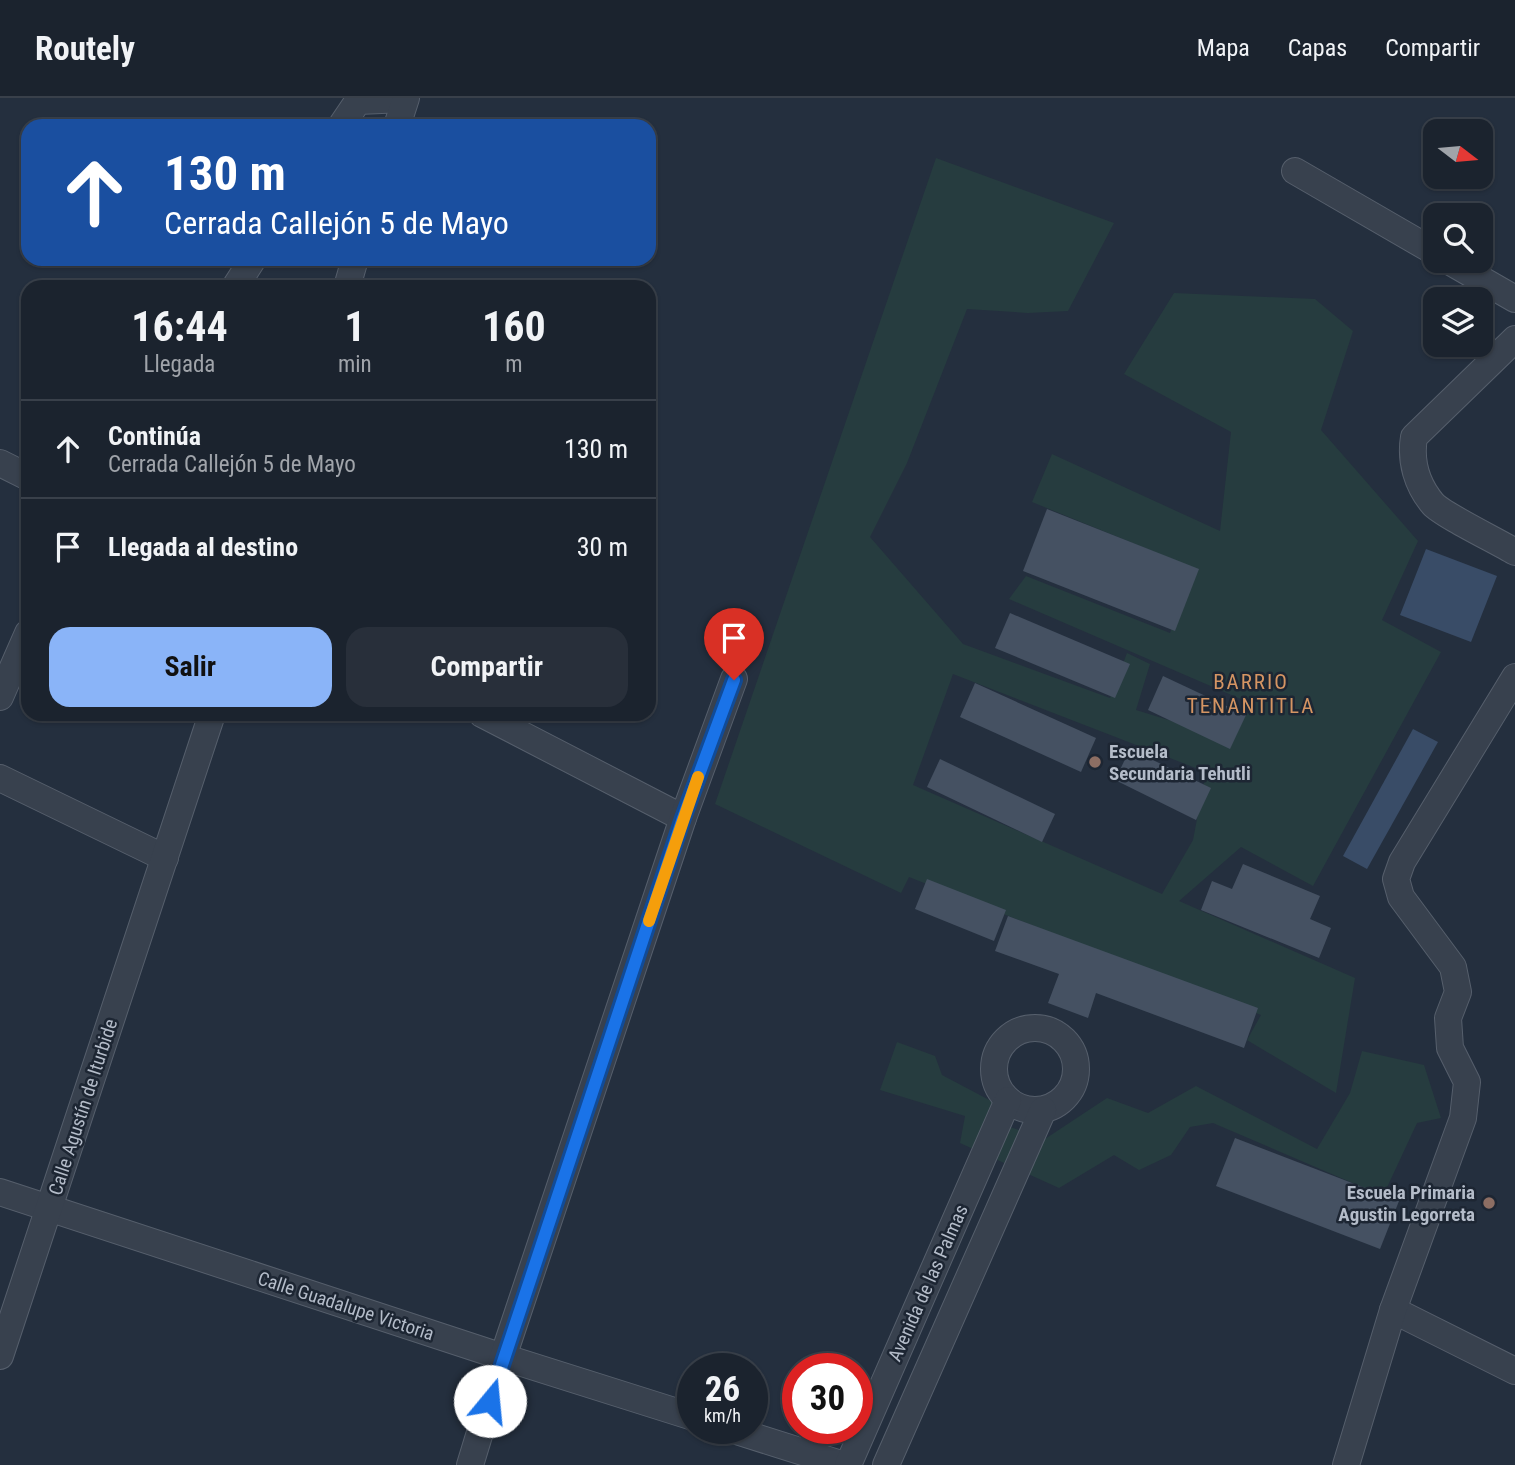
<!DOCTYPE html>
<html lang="es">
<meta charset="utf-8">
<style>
:root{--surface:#1b232e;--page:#282f3a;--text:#f1f3f6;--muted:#a0a4aa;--line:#39404a;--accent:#8ab4f8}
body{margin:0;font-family:"Roboto Condensed",sans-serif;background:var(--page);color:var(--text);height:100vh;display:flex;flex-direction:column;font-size:26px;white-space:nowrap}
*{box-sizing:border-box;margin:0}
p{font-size:23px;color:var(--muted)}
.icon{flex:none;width:38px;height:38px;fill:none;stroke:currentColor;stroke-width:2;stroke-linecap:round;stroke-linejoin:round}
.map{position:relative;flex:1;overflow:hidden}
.side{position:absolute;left:21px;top:182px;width:635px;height:441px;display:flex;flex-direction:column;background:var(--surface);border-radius:21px;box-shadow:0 2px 5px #0004,0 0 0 2px var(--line)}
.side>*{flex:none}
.guide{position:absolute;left:21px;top:21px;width:635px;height:147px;border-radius:21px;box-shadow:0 2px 5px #0004,0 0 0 2px var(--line);background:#1a4fa0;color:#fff;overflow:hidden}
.needle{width:46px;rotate:106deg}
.controls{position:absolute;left:1423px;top:21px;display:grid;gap:14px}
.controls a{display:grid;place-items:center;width:70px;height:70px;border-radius:14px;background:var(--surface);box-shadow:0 2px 5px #0004,0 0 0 2px var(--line);font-size:35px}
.speed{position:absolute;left:677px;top:1255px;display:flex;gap:14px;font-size:35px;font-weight:700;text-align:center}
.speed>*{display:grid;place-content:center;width:91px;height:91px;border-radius:50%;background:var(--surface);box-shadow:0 2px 5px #0004,0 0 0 2px var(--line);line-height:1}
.speed small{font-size:18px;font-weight:400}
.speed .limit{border:10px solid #d22;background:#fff;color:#111}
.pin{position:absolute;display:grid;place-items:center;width:60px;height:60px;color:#fff;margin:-72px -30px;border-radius:50% 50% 50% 0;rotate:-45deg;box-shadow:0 0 7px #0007}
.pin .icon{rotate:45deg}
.me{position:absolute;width:77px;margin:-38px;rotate:17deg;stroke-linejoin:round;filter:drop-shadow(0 0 5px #0008)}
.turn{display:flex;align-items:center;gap:24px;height:147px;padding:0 28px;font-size:32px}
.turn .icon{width:91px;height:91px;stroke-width:2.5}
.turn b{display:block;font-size:49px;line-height:60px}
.eta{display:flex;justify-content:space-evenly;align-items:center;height:119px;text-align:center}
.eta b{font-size:42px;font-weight:700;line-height:49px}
.primary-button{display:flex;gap:14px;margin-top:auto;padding:14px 28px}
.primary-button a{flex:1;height:80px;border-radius:21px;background:var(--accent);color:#111;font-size:28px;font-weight:700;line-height:80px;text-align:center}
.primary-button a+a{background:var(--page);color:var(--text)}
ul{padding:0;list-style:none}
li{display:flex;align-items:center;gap:21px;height:98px;padding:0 28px;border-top:2px solid var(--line)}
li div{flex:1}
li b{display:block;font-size:26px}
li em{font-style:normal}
header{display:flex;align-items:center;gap:42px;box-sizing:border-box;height:98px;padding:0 35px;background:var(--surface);border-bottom:2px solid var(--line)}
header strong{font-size:33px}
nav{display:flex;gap:38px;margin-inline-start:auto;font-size:24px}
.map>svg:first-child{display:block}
</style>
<header>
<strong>Routely</strong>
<nav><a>Mapa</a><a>Capas</a><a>Compartir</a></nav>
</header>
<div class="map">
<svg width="1515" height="1367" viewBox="0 0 1515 1367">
<rect width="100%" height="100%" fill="#242f3e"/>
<g fill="#263c3f" fill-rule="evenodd">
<path d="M936,60L1114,125L1068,213L1028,215L967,211L907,365L870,439L963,546L1110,600L1127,555L1150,566L1136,612L1233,642L1243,602L1009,501L1026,478L1170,535L1194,470L1032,404L1052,356L1220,433L1231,334L1124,276L1174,195L1315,201L1353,233L1321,332L1418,443L1382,522L1441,554L1313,788L1241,749L1179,803L1355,880L1336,995L1247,942L1261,917L909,779L901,795L715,706ZM953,576L1206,674L1193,742L1162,796L913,687Z"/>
<polygon points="897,944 935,958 942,977 995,1005 990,1022 1045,1041 1107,1000 1148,1015 1196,988 1317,1051 1350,995 1362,953 1424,967 1441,1020 1417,1025 1383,1098 1213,1025 1190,1029 1171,1057 1139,1072 1114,1057 1059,1090 960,1045 965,1018 880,992"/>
</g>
<g fill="#394c67">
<polygon points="1426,451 1497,478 1471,544 1400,517"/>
<polygon points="1413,631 1438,644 1367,771 1343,758"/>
</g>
<g fill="#455162">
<polygon points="1047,411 1199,471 1175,533 1023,473"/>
<polygon points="1010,515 1130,566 1115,600 995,550"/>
<polygon points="1163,578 1246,617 1230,651 1148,612"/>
<polygon points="975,585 1096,640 1081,674 960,619"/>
<polygon points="1130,651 1211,690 1196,722 1115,682"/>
<polygon points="940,661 1055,716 1042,744 927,689"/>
<polygon points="1243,766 1320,798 1310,821 1331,830 1319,860 1201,812 1212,783 1232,791"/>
<polygon points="927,781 1006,812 994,843 915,811"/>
<polygon points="1008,818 1258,910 1244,950 1096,895 1088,920 1048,905 1059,876 995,853"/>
<polygon points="1235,1040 1399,1103 1380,1151 1216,1088"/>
</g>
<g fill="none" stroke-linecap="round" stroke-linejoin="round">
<g stroke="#565f6c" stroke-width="28">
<g id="street">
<polyline points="341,28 358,3 405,1"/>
<polyline points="397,28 406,0"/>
<polyline points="1295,73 1435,154"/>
<polyline points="1449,163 1515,201"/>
<polyline points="235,189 253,161"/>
<polyline points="347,189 355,161"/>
<path d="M1515,241L1414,339C1410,363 1417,387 1433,406C1443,417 1499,444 1515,454"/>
<polyline points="0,365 28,379"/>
<polyline points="0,599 28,535"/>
<polyline points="482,616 683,720"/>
<polyline points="0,680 165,760"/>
<circle cx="1035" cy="971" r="41"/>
<polyline points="0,1094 503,1259 693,1319"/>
<polyline points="1393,1212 1515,1273"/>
<polyline points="0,1258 212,616"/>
<polyline points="727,1330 844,1367"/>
<polyline points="470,1367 503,1259 683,720 734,581"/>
<polyline points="848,1367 1008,1002"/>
<polyline points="886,1367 1043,1012"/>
<polyline points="1346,1367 1393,1212 1463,1020 1467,984 1450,950 1448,920 1458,894 1453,869 1401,799 1396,781 1402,764 1515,579"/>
</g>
</g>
<use href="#street" stroke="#38414e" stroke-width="26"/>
</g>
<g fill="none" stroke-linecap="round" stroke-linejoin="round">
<g stroke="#114b97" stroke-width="18">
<polyline id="route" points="490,1303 683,720 734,582"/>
</g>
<use href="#route" stroke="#1a73e8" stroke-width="12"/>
<polyline stroke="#f59e0b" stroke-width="12" points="649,823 698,679"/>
</g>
<g fill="#8d6e63" stroke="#1d2633" stroke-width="2.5">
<circle cx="1095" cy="664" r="7"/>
<circle cx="1489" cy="1105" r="7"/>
</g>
<g text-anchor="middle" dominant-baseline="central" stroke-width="5" stroke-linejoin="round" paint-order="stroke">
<g font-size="19" font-weight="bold" fill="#b4bcc9" stroke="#1d2633" text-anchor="start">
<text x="1109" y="653">Escuela<tspan x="1109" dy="22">Secundaria Tehutli</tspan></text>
<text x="1475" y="1094" text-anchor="end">Escuela Primaria<tspan x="1475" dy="22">Agustin Legorreta</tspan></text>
</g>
<g font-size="19" fill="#b4bcc9" stroke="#1d2633">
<text transform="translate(83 1009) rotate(-72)">Calle Agustín de Iturbide</text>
<text transform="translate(928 1185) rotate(-66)">Avenida de las Palmas</text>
<text transform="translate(346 1208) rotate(18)">Calle Guadalupe Victoria</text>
</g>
<g font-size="21" letter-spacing="2" fill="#d59563" stroke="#1d2633">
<text x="1251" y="584">BARRIO<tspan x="1251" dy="24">TENANTITLA</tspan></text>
</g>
</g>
</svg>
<div class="controls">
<a><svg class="needle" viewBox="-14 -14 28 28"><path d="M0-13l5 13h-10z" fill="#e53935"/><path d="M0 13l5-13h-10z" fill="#a0a4aa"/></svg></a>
<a><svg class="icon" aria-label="search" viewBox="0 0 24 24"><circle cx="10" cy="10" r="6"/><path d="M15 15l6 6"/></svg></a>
<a><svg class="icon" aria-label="layers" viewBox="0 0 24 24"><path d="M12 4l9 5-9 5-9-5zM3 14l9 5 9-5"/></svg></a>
</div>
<div class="speed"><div>26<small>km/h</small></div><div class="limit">30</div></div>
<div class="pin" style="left:734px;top:582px;background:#d93025"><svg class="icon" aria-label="arrive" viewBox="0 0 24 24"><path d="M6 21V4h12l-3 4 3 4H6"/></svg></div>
<svg class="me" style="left:490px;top:1303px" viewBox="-20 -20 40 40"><circle r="19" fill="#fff"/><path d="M0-13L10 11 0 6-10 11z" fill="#1a73e8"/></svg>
<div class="guide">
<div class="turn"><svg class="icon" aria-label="ahead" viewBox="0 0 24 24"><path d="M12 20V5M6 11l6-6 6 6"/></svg><div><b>130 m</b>Cerrada Callejón 5 de Mayo</div></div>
</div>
<section class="side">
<div class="eta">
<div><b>16:44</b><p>Llegada</p></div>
<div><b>1</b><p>min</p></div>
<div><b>160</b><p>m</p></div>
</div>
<ul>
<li><svg class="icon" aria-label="ahead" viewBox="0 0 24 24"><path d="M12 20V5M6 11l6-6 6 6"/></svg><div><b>Continúa</b><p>Cerrada Callejón 5 de Mayo</p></div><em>130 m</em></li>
<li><svg class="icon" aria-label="arrive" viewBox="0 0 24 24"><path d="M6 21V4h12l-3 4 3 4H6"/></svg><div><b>Llegada al destino</b></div><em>30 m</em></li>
</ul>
<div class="primary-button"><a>Salir</a><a>Compartir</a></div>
</section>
</div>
